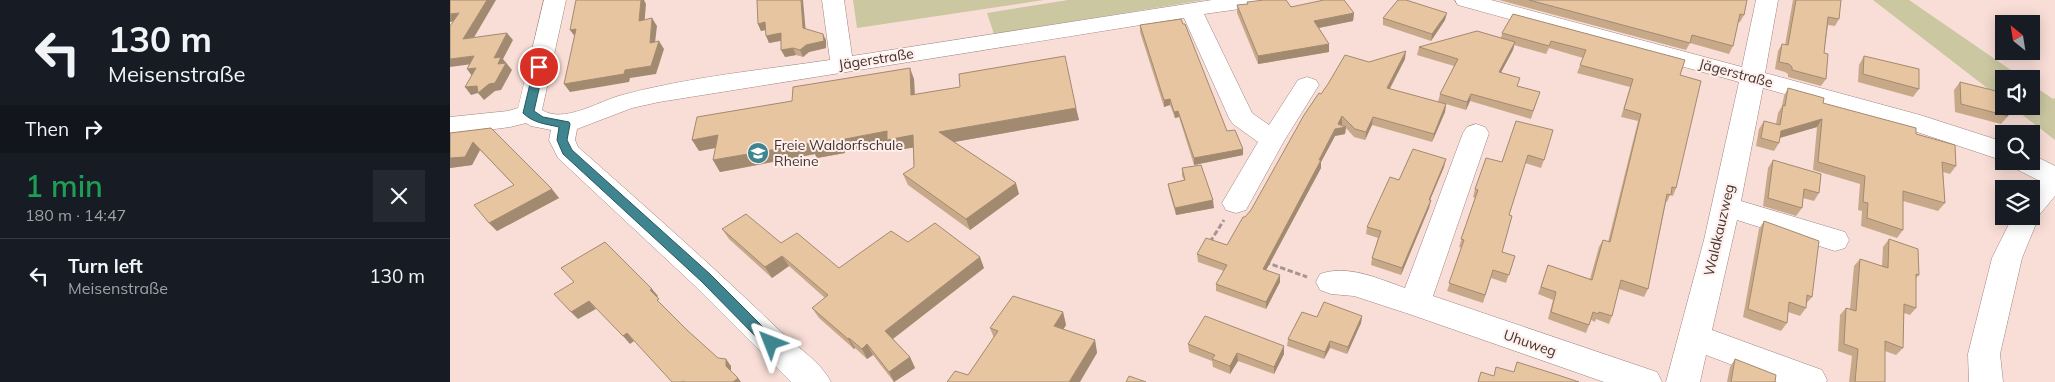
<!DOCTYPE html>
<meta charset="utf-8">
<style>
:root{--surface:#171b24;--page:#242831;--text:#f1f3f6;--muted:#9ea1a6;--line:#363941}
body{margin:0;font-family:Mulish,sans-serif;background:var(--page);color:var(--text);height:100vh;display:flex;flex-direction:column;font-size:19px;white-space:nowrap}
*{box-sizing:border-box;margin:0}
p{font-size:16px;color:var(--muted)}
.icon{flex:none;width:28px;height:28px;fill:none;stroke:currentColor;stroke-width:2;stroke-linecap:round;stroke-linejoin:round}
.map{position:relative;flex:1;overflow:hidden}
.side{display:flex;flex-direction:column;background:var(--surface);width:450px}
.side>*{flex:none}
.top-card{background:#171b24;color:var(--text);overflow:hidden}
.needle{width:32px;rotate:330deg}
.buttons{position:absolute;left:1545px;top:15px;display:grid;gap:10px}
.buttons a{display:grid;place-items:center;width:45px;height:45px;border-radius:0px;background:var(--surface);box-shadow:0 2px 12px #0003;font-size:25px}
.pin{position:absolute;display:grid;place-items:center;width:42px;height:42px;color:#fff;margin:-21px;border:2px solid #fff;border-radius:50%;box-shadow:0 1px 5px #0007}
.me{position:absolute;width:55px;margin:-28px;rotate:315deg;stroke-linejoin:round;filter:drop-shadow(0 0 4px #0008)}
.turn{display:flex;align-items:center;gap:18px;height:105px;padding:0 25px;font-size:22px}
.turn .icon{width:65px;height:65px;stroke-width:2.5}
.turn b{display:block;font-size:35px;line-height:42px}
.then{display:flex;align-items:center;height:48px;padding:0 25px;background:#0003;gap:10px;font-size:19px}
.round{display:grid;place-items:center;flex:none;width:52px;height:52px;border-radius:0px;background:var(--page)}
.head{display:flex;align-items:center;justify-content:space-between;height:85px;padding:0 25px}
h1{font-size:30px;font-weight:600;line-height:38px;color:#1e9e55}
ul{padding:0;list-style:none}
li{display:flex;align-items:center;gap:15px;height:75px;padding:0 25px;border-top:1px solid var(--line)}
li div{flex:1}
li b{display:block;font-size:19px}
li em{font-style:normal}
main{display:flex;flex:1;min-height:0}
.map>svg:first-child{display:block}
</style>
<main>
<section class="side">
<div class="top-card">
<div class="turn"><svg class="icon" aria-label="left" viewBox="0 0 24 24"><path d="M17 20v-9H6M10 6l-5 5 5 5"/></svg><div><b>130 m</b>Meisenstraße</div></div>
<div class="then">Then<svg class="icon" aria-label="right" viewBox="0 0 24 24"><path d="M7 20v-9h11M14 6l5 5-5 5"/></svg></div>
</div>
<div class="head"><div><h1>1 min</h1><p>180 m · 14:47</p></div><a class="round"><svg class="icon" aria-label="close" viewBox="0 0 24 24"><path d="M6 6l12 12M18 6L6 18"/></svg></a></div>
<ul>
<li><svg class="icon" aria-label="left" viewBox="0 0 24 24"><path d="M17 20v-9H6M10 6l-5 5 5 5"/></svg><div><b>Turn left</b><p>Meisenstraße</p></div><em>130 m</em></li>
</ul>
</section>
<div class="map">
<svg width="1605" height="382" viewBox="0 0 1605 382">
<rect width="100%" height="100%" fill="#f9ded7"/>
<g fill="#cac7a1">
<polygon points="403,0 594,0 407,28"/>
<polygon points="618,0 754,0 544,34 537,13"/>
<polygon points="1423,0 1459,0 1574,79 1554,79 1554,101"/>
<polygon points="1581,84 1603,99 1605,98 1605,140 1561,106 1581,106"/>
</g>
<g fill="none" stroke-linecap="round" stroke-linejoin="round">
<g stroke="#9e857f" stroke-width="1">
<g id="minor">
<path d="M94,0H116L92,110C114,124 149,101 172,95C239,77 311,70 380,60L372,0H394L402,56L762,0H815L812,5L804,7L754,14L802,113L819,125L848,80L857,77L866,80L869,85L834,141L796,210L786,213L776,210L772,203L808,142L783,124L779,118L734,18L209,102L182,108L127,129L125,140L128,147C197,208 265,268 330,331C347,347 371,362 381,382H341L244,285L108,158L99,140L101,130L81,126L76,123L60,127L0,135V117L58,111L68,108Z"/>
<polygon points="1005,0 1041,0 1292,67 1306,0 1328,0 1315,73 1470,115 1554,142 1554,161 1452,127 1313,88 1291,201 1395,232 1399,240 1395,248 1385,251 1287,220 1262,330 1372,370 1377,380 1376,382 1327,382 1256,355 1250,382 1216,382 1254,240 1289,82 1008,5"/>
<path d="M1026,124L1035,127L1039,133L983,296L1207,372L1212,382H1154L959,314L904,296L881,294L870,290L866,282L870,274C898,264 929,279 955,288L1013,133L1017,127Z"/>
<polygon points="1581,154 1605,166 1605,196 1590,214 1572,258 1550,354 1553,382 1519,382 1518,354 1542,258 1563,216 1581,216 1580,189 1588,180 1564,168 1560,161 1581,161"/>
</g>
</g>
<g stroke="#a89590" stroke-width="3" stroke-dasharray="5.5 2.5" stroke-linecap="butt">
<polyline points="760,242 774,220"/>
<polyline points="815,262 857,277"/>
</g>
<use href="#minor" fill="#fff" fill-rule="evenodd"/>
</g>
<g fill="#c7a98a">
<polygon points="1049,0 1297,0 1294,15 1290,22 1288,22 1283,46 1279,54 1240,43 1236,50"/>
<polygon points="1343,0 1391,0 1389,19 1385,26 1378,25 1374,53 1376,79 1371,86 1338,77 1338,74 1335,72 1325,69 1328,51 1332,44 1335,45"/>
<polygon points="797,2 904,13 903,21 869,28 879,44 879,52 808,64 787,13 787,5 797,4"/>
<polygon points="1063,14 1230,75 1226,188 1223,196 1220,195 1217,202 1216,202 1198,289 1194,297 1169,289 1162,316 1159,324 1146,319 1145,322 1141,320 1136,333 1098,319 1103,300 1088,294 1098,265 1140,279 1149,247 1153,240 1158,242 1188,121 1171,117 1180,87 1127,73 1133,58 1099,48 1096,54 1064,45 1063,50 1051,72 1068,86 1090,92 1081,119 1020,101 1016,110 996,104 995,112 982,142 922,125 915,140 904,137 896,128 895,134 885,136 871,162 871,168 816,270 830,275 830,282 816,309 766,291 766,284 774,271 748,262 747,254 777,245 801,210 871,94 919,62 955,59 940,89 988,102 990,94 1004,66 967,55 969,47 1051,38 1052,33"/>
<polygon points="933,18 995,20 981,41 933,25"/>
<polygon points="308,24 355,28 376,40 376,48 359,52 353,57 346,55 335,57 331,41 319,43 316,30 311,31"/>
<polygon points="690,25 777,131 793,155 744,165 729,117 725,118 720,105 714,107 690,32"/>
<polygon points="1414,56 1469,89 1463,97 1408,82 1409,65"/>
<polygon points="464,79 465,95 626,108 629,120 503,142 569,194 520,230 458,185 453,174 464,167 463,147 442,151 439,143 395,151 395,153 367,158 365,154 270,172 263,160 266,148 249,151 342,101"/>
<polygon points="1510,82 1558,116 1551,124 1505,112 1504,90"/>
<polygon points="1338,88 1373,103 1466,134 1506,166 1500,174 1493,172 1495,203 1488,211 1453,201 1453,230 1447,238 1411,226 1412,211 1408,210 1410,184 1363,170 1367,127 1329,138 1329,143 1324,151 1306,146 1309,129 1314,121 1326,124 1328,113 1332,106 1334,96"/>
<polygon points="1066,121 1094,160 1091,168 1075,163 1059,215 1052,252 1065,256 1056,283 1041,278 1033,303 997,291 1012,248 1009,247 1025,198 1023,197 1025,189 1052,162"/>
<polygon points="41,128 109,198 47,231 39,223 64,185 30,150 22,165 0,168 0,133"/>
<polygon points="1323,160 1369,193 1364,201 1353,198 1352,208 1346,216 1313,206 1318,168"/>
<polygon points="994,167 980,200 981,200 979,208 951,275 921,265 922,258 928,238 916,234 917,227 949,180"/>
<polygon points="732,168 764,208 726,215 719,191 718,184 734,180 732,176"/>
<polygon points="1314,221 1362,297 1356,304 1356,308 1350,316 1338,312 1337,323 1331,331 1293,317 1309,229"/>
<polygon points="272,229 331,243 389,268 458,242 534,268 443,339 460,357 465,368 444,382 423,355 417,359 405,348 404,349 369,318 362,308 375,298 339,266 322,278 279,239"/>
<polygon points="1439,239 1469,275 1466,278 1466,308 1460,315 1454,313 1453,348 1446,355 1435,351 1435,382 1399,382 1402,356 1388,351 1390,315 1396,308 1400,309 1404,266 1410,259 1432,266 1433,247"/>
<polygon points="613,312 616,325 613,330 645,340 647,353 518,375 544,338 540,328"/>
<polygon points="912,316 911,323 897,354 880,348 874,359 837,346 838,339 867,317"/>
<polygon points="738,344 834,354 824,374 788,361 780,374 763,367 762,361 739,352"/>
<polygon points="1285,359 1325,382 1277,382 1280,367"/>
</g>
<g fill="#a28a71">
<polygon points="37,0 46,0 19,46 13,39"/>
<polygon points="191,0 194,0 196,4 194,28 189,21"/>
<polygon points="351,0 353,0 356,34 353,28"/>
<polygon points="9,13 14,20 0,22 0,14"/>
<polygon points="904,13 903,21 863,29 864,21"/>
<polygon points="997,13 995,20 981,41 982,34"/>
<polygon points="202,18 207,26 204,51 200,43"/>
<polygon points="315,22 319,29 311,31 308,24"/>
<polygon points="126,29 126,38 120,30"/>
<polygon points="57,33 63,40 53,59 62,70 51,90 45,91 34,100 28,93 21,95 15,87 44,58"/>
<polygon points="331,33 334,40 319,43 316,36"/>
<polygon points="373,34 376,40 376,48 359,52 353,57 350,50"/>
<polygon points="209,41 214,49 206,74 180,78 179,82 120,92 114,84 175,70"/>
<polygon points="1065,42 1063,50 1047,80 1049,72"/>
<polygon points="879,44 879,52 808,64 808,56"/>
<polygon points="343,48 346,55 335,57 331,50"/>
<polygon points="956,51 955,59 936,95 937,88"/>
<polygon points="24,56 30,63 0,67 0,59"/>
<polygon points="26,68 22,76 17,69"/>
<polygon points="460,68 464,79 465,106 461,95"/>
<polygon points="1021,94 1020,101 1016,110 1017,102"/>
<polygon points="720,99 720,105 714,107 714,100"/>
<polygon points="996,104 995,112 982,142 984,134"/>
<polygon points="626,108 629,120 493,144 489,132"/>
<polygon points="728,111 729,117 725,118 724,112"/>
<polygon points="892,116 892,124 889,128 896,127 895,134 885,136 871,162 871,168 813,276 813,269 869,160"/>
<polygon points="923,117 922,125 915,140 916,132"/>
<polygon points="1372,119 1367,127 1326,139 1331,131"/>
<polygon points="437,131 463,135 467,147 442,151 439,143 395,151 395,153 367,158 365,154 270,172 263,160 362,143 390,140"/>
<polygon points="268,135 275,146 249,151 242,140"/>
<polygon points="23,142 30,150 22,165 0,168 0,158"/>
<polygon points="793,149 793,155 744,165 744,158"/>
<polygon points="996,159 994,167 977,207 979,200"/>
<polygon points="566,183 569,194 520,230 516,219"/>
<polygon points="102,189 109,198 47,231 39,223"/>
<polygon points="763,200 764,208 726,215 725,208"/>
<polygon points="981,200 979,208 951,275 952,268"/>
<polygon points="332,256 339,266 322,278 315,267"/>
<polygon points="530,257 534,268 440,341 435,331"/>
<polygon points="830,275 830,282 816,309 816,302"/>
<polygon points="202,289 208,296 206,298 200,290"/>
<polygon points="139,301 146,309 128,319 121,312"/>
<polygon points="613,312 616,325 607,339 604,326"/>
<polygon points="912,316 911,323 897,354 898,347"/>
<polygon points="177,333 184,341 180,344 173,336"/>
<polygon points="399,338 405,348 404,349 398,339"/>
<polygon points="645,340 647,353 630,382 619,382"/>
<polygon points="880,341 880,348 874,359 875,352"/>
<polygon points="417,344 423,355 417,359 412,349"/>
<polygon points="834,346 834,354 824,374 824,367"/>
<polygon points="787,353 788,361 780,374 780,366"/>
<polygon points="460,357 465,368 444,382 439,372"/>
<polygon points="276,359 281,366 281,373 276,366"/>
<polygon points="288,378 291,382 283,382"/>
</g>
<g fill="#e7c5a1" stroke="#a28a71">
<polygon points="0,0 37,0 13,39 57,33 44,58 51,57 48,64 56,63 45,83 39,84 28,93 27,86 15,87 26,68 17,69 24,56 0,59 0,26 9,13 0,14"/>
<polygon points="126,0 191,0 189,21 202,18 200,43 209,41 201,66 175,70 174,74 114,84 126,29 120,30"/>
<polygon points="307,0 351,0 353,28 373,34 374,41 356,45 350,50 343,48 331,50 331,33 316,36 315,22 308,24"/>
<polygon points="814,0 836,0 841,7 874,0 894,0 904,13 864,21 879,44 808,56 787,5 798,4 797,2"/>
<polygon points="948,0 956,0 997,13 982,34 933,18"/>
<polygon points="1079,0 1297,0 1294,15 1290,14 1283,46 1242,35 1240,43"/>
<polygon points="1346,0 1391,0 1389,19 1378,17 1374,53 1378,54 1376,79 1342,70 1342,67 1339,64 1329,62 1332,44 1338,45"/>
<polygon points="1063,14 1235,60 1230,75 1251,81 1226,188 1222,187 1221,195 1217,194 1198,289 1171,280 1162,316 1149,312 1148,314 1143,312 1139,325 1101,312 1106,292 1091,287 1098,265 1142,280 1153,240 1160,242 1191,114 1174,109 1183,79 1130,65 1136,50 1101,41 1099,46 1052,33"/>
<polygon points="731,19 733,24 735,24 777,131 785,130 793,149 744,158 728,111 724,112 720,99 714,100 690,25"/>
<polygon points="1027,31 1065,42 1049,72 1070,78 1067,86 1090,92 1083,111 1021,94 1017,102 990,94 1008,59 969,47"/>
<polygon points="956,51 937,88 996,104 984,134 923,117 916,132 905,129 892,116 888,124 896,127 885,129 869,160 871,160 813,269 830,275 816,302 766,284 777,265 747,254 756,238 777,245 793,217 795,217 801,210 854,115 869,93 871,94 878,84 895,55 919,62"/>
<polygon points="615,56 626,108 489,132 566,183 516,219 453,174 464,167 463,135 437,140 437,131 390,140 389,142 361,147 362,143 263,160 268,135 242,140 247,117 342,101 343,87 460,68 461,95 510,87 509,74"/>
<polygon points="1414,56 1469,69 1469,89 1413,74"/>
<polygon points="1510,82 1554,93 1554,106 1556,106 1558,116 1511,104"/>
<polygon points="1338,88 1374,98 1373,103 1466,128 1466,134 1505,145 1506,166 1492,162 1495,203 1453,191 1453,230 1417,218 1418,203 1413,202 1415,176 1368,162 1372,119 1331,131 1329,143 1311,138 1314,121 1330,125 1333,105 1335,106"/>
<polygon points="1066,121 1103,130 1094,160 1078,155 1059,215 1062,216 1052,252 1065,256 1059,275 1043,270 1035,295 999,283 1014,240 1011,239 1028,190 1025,189 1036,158 1052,162"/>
<polygon points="41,128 102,189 39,223 24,205 64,185 23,142 15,157 0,158 0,133"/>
<polygon points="963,149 996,159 979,200 981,200 952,268 922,258 931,231 917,227 940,177 949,180"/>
<polygon points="1323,160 1371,174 1369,193 1354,189 1352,208 1318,198"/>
<polygon points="751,165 763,200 725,208 718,184 735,180 732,168"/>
<polygon points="296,214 331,243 347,233 389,268 441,231 458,242 485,223 530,257 435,331 460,357 439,372 417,344 412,349 399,338 398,339 362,308 378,295 332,256 315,267 272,229"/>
<polygon points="1314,221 1369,241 1362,297 1357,295 1356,308 1339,302 1337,323 1298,309"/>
<polygon points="1439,239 1468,249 1469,275 1466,274 1466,308 1454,304 1453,348 1435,341 1435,382 1405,382 1408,349 1394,344 1396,308 1406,311 1410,259 1438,268"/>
<polygon points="155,242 202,289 200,290 209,299 207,300 237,330 268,358 276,359 276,366 288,378 283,382 235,382 233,381 231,382 222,382 177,333 173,336 139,301 121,312 104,294 124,282 111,268"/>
<polygon points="563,296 613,312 604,326 645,340 619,382 497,382 505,371 518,375 548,331 540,328"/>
<polygon points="874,302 912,316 898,347 880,341 875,352 838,339 852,312 867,317"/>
<polygon points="755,316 834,346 824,367 787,353 780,366 762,359 765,355 738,344"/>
<polygon points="1285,359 1326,375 1325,382 1281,382"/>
<polygon points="1067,362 1108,375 1129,382 1028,382 1031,372 1044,376 1046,367 1064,372"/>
<polygon points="679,376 696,382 676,382"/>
</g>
<path fill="#3f8590" stroke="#29565e" d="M89,64L94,67L84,111L93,117L119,122L120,124L117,140L122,150L260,274L325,339L327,343L325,347L321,348L316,347L251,281L113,154L107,140L109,127C96,124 83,123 73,113L84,67Z"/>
<defs>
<g id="school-disc" transform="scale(1.125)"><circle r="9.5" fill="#3f8590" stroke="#ffeeea"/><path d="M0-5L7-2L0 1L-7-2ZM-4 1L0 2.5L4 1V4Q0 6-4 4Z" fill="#fff"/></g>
</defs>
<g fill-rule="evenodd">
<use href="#school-disc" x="308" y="153"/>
</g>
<g text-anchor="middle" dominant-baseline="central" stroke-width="4" stroke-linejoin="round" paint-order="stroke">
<g font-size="14" fill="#3e3431" stroke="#ffeeea">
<text transform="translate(426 59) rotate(-9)">Jägerstraße</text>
<text transform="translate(1286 73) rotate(15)">Jägerstraße</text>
<text transform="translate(1269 230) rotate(-77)">Waldkauzweg</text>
<text transform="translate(1080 343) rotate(19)">Uhuweg</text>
</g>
<g font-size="14" fill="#3e3431" stroke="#ffeeea" text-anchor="start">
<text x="324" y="145">Freie Waldorfschule<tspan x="324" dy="16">Rheine</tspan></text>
</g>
</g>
</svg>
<div class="buttons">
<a><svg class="needle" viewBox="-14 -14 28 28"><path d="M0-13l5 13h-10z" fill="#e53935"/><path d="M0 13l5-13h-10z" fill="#9ea1a6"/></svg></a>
<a><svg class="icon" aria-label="sound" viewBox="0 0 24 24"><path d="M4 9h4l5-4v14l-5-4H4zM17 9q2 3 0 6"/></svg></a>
<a><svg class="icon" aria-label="search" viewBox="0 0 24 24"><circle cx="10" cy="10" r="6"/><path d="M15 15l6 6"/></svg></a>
<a><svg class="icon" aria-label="layers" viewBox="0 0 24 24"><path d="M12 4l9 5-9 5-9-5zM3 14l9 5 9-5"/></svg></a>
</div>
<div class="pin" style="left:89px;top:67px;background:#d93025"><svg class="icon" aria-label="arrive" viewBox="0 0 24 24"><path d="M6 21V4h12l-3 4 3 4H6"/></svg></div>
<svg class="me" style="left:321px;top:343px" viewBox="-20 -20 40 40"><path d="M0-17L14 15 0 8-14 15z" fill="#3f8590" stroke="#fff" stroke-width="4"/></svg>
</div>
</main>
